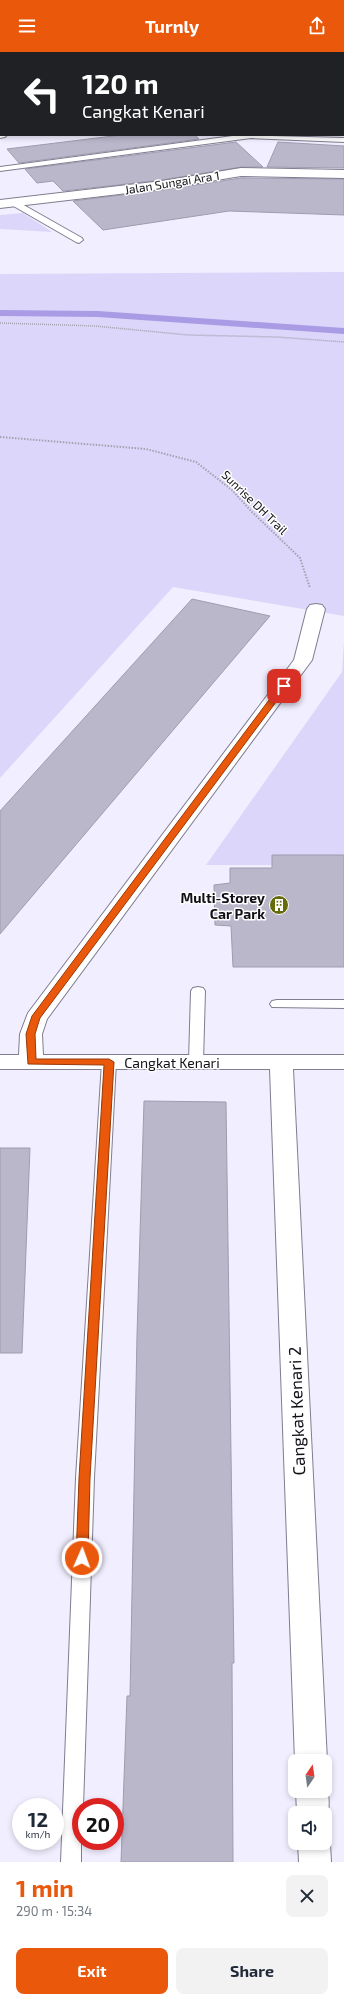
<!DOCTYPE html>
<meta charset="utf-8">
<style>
:root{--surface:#fff;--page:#f2f2f3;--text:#1f2937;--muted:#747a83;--accent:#ea580c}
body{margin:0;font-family:"Exo 2",sans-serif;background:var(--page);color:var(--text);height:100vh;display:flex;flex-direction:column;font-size:15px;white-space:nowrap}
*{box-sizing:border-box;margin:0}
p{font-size:13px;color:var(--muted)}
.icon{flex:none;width:22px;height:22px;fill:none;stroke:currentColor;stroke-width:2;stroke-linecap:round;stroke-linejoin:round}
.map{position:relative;height:1810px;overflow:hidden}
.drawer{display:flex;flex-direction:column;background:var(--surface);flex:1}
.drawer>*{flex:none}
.hud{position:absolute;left:0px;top:0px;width:344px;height:84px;box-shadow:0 2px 6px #0003;background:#202124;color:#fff;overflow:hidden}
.needle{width:26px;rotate:13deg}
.tools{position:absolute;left:288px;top:1702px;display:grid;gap:8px}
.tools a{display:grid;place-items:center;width:44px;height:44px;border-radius:8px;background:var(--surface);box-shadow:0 2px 6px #0003;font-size:20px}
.speed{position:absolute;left:12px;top:1746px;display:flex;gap:8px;font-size:20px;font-weight:700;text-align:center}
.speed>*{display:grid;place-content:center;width:52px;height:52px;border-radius:50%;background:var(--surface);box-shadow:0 2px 6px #0003;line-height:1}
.speed small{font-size:10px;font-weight:400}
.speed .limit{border:6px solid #d22;background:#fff;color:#111}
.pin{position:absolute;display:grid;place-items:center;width:34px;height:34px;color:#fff;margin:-17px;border-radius:8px;box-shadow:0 2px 6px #0006}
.me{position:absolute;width:44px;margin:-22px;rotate:2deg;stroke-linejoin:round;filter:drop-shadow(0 0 3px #0008)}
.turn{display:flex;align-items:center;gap:14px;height:84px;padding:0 16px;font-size:18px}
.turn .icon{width:52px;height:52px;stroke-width:2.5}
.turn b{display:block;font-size:28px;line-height:34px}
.round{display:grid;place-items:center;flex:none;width:42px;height:42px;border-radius:8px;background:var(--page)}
.headline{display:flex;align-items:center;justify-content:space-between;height:68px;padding:0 16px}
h1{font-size:24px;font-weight:700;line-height:30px;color:var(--accent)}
.button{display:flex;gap:8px;margin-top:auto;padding:8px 16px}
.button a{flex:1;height:46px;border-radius:8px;background:var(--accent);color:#fff;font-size:16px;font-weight:700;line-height:46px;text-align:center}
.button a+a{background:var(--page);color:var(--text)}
header{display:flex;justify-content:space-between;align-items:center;height:52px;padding:0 16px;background:var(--accent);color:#fff;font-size:18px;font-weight:700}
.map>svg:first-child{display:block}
</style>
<header><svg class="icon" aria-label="menu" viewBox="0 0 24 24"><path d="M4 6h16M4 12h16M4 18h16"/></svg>Turnly<svg class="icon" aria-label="share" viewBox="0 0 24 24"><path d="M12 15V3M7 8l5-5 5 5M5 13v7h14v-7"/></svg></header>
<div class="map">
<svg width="344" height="1810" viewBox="0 0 344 1810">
<rect width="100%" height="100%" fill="#f1eeff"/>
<g fill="#dcd6fa">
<polygon points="23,161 52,180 0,177 0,163"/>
<polygon points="344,220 344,564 173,535 0,726 0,222"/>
<polygon points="344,589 344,813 206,813 342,620"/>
</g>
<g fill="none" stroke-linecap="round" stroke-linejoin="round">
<polyline stroke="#aa9ce4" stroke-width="6" points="0,261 98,262 344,279"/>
</g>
<g fill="#bab7cb" stroke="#9f9cb0">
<polygon points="121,83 195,83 199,87 19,111 7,97"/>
<polygon points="236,90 263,115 241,115 162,128 63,139 53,129 37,131 25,117"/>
<polygon points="278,90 344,94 344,116 267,115"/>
<polygon points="241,126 344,127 344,163 229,159 103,178 73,149 162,138"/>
<polygon points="192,547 270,564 0,882 0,759"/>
<polygon points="272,803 344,803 344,915 233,915 231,874 215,873 214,833 230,831 230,816 272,816"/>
<polygon points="144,1049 226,1050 234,1611 232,1611 233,1810 121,1810 127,1644 130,1644 137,1283"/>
<polygon points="0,1096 30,1096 22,1301 0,1301"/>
</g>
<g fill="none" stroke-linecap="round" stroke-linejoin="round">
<g stroke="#7f7d8f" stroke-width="2">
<g id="lane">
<polygon points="240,83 344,86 344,90 251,86 0,119 0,115"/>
<polygon points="13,147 82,186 83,188 79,191 76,190 10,152 10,148"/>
<polygon points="198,935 203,936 205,939 203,1010 201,1013 191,1013 189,1010 191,939 193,936"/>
<polygon points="277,948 344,948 344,956 272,955 270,952 272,949"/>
<polygon points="109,1005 114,1007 116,1010 94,1426 83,1755 81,1755 81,1810 61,1810 76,1426 102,1010 104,1007"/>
</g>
</g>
<g stroke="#7f7d8f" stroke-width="2">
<g id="street">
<polygon points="0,78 1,83 7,83 5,85 0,86"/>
<polygon points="241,116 344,118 344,126 241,124 162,137 0,156 0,148 162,129"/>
<polygon points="316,552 322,553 325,557 312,608 47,967 42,982 43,1003 344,1003 344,1017 293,1017 327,1709 325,1712 325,1709 295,1709 270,1017 0,1017 0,1003 19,1003 20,982 28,961 294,608 307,557 310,553"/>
<path d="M325,1733C330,1744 330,1758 325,1769V1761H297L296,1739H325Z"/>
<polygon points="325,1781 330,1791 331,1810 299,1810 298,1791 325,1791"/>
</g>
</g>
<polyline stroke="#a4a1af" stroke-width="1.5" stroke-dasharray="1 1" stroke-linecap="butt" points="0,271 95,274 188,283 277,285 344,290"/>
<polyline stroke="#a4a1af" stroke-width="2" stroke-dasharray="1.5 1.5" stroke-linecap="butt" points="0,385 146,397 196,410 232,438 251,459 300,506 310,536"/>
<use href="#lane" fill="#fff" fill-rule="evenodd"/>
<use href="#street" fill="#fff" fill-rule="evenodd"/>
</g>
<polygon fill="#ea580c" stroke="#983908" points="281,632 288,634 40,966 35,982 36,1007 109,1007 114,1010 90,1426 88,1506 86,1510 78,1510 76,1506 79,1426 104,1013 28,1012 26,982 32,964"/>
<defs>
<g id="building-disc" transform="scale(1)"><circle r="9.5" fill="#656a0a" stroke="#fefefe"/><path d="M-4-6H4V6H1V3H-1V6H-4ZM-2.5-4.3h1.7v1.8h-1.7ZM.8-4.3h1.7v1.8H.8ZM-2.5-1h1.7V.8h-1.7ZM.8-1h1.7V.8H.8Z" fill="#fff"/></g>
</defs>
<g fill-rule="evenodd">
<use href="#building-disc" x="279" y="853"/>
</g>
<g text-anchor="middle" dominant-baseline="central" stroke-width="3" stroke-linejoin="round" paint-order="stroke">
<g font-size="12" fill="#121017" stroke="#fefefe">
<text transform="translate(172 130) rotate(-9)">Jalan Sungai Ara 1</text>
<text transform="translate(255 450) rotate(44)">Sunrise DH Trail</text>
</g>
<g font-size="14" font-weight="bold" fill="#121017" stroke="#fefefe" text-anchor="end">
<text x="265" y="845">Multi-Storey<tspan x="265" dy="16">Car Park</tspan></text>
</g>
<g font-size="14" fill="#121017" stroke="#fefefe">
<text x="172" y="1010">Cangkat Kenari</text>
</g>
<g font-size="17" fill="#121017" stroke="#fefefe">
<text transform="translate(296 1359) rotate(-92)">Cangkat Kenari 2</text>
</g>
</g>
</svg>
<div class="tools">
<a><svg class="needle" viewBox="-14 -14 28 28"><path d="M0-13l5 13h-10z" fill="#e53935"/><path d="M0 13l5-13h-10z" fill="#747a83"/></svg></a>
<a><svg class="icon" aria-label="sound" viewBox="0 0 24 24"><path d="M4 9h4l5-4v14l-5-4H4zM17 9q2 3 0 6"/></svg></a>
</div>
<div class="speed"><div>12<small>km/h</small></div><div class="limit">20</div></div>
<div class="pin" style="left:284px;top:634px;background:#d93025"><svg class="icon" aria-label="arrive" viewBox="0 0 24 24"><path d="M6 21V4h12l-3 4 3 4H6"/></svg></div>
<svg class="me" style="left:82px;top:1506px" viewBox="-20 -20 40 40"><circle r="17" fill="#ea580c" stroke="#fff" stroke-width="3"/><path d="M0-11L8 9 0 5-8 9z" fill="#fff"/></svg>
<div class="hud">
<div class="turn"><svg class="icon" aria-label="left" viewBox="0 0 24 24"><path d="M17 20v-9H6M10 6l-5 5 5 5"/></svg><div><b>120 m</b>Cangkat Kenari</div></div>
</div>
</div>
<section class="drawer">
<div class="headline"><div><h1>1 min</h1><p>290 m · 15:34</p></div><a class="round"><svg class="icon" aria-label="close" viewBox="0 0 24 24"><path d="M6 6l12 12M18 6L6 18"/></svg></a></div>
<div class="button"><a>Exit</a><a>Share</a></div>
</section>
